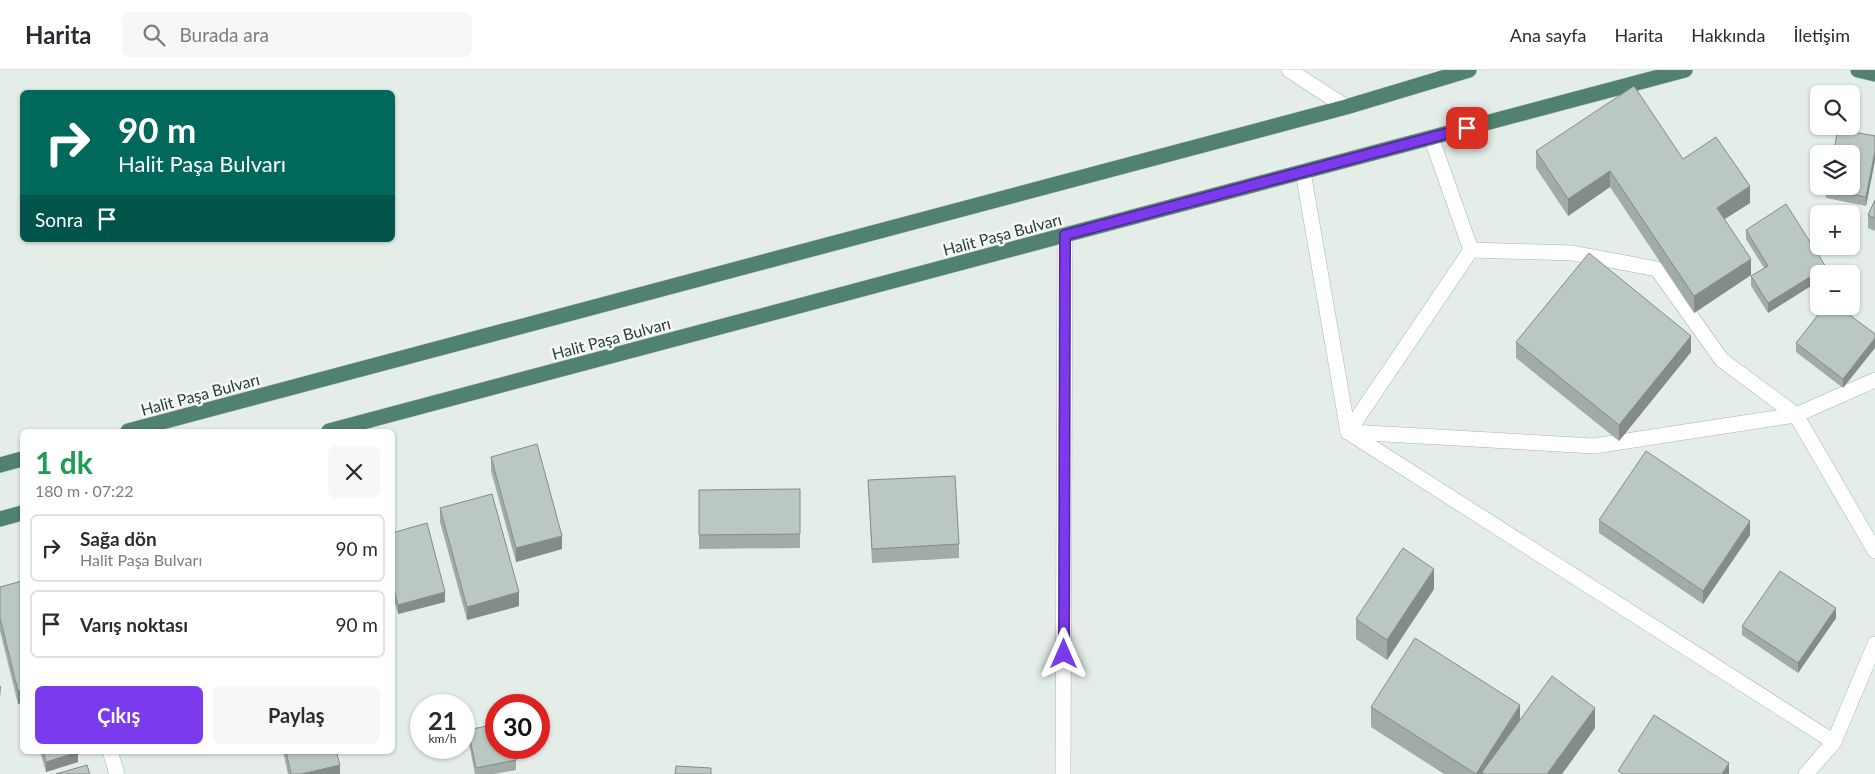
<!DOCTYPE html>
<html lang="tr">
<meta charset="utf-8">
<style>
:root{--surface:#fff;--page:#f7f7f7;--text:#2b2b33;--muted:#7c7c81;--line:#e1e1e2;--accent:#7c3aed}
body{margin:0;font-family:Lato,sans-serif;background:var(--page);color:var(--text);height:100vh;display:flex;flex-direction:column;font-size:19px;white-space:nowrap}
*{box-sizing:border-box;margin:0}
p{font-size:16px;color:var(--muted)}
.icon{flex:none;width:28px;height:28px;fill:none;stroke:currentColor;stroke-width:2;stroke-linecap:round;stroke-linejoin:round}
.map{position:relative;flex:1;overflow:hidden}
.panel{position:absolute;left:20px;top:359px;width:375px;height:325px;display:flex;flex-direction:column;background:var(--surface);border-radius:8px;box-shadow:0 1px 4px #0004}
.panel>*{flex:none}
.guide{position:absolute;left:20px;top:20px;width:375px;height:152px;border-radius:8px;box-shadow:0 1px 4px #0004;background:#00695c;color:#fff;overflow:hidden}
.fabs{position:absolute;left:1810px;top:15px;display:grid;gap:10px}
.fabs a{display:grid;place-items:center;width:50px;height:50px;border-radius:8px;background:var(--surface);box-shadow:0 1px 4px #0004;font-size:25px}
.speed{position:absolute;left:410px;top:624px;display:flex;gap:10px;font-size:25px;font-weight:700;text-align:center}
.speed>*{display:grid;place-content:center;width:65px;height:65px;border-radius:50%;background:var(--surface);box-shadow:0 1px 4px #0004;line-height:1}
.speed small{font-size:12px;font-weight:400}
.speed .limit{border:8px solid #d22;background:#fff;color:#111}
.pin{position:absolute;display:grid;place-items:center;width:42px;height:42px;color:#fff;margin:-21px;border-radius:10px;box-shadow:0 2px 8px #0006}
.me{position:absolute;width:55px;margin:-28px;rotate:0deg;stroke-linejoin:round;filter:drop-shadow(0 0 4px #0008)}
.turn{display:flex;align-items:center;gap:18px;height:105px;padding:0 15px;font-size:22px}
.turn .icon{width:65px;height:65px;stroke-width:2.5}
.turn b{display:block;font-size:35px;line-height:42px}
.then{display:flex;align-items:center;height:48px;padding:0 15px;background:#0003;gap:10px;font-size:19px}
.round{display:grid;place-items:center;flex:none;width:52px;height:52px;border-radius:8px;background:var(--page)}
.summary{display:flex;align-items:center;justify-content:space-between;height:85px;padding:0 15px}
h1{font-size:30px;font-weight:700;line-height:38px;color:#1e9e55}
.cta{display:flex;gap:10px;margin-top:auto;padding:10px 15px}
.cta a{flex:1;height:58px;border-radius:8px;background:var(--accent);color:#fff;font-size:20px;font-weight:700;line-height:58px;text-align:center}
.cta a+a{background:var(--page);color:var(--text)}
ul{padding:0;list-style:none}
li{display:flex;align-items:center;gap:15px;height:68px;margin:0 10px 8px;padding:0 5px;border:2px solid var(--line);border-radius:8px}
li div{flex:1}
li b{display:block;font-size:19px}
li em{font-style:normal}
header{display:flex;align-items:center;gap:30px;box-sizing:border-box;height:70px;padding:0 25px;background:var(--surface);border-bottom:1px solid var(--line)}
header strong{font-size:24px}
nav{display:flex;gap:28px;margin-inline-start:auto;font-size:18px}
.search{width:350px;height:45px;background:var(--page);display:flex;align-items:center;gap:12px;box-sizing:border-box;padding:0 18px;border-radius:8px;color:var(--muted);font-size:19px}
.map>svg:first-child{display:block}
</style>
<header>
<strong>Harita</strong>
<div class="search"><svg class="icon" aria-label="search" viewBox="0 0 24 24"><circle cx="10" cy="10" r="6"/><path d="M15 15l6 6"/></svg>Burada ara</div>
<nav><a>Ana sayfa</a><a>Harita</a><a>Hakkında</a><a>İletişim</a></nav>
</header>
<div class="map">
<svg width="1875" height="704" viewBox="0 0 1875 704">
<rect width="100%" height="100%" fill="#e5ede9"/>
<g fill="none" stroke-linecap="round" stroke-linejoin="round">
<g stroke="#a8b5af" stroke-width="16">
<g id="minor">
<polyline points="1289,0 1346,37"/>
<polyline points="1431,67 1471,180 1572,183 1657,199 1722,290 1796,345 1875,310"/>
<polyline points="1303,102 1348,362 1834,672"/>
<polyline points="1348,362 1471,180"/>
<polyline points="1350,362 1594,376 1796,345 1875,481"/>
<polyline points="110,681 117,704"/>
<polyline points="1063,704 1065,165"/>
<polyline points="1806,704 1834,672 1875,574"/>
</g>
</g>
<g stroke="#c2c9c6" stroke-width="16">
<g id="trunk">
<polyline points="1858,0 1875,4"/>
<polyline points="128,361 1346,37 1469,0"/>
<polyline points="329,361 1685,0"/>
<polyline points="0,395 22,389"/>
<polyline points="0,449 22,443"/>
</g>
</g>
<use href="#minor" stroke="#fff" stroke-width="15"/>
<use href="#trunk" stroke="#518270" stroke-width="15"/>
</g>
<g fill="#a1aca6">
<polygon points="1875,66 1875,90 1866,136 1826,128 1826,119"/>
<polygon points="1536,81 1750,133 1724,149 1751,205 1694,243 1610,117 1568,146 1536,98"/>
<polygon points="1875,130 1875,161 1868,158 1868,145"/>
<polygon points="1746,160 1826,204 1768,243 1751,216 1751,206 1764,198 1746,169"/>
<polygon points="1875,264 1843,318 1796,282 1796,273"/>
<polygon points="1516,272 1691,282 1619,371 1516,288"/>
<polygon points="491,387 562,479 516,492 491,401"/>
<polygon points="868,410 959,474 959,488 872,493"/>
<polygon points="800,419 800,478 699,479 699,420"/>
<polygon points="440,438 519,536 467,550 440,452"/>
<polygon points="1599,450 1750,465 1703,534 1599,463"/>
<polygon points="392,463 445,532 398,544 392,522"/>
<polygon points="22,511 22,633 18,634 0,561 0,517"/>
<polygon points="1434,519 1387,590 1356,569 1356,549"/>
<polygon points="1836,548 1798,603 1742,565 1742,556"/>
<polygon points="1371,637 1520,650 1595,658 1562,704 1444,704 1371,657"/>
<polygon points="468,660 516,690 516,700 494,704 475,704 468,669"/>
<polygon points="40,681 78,681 78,692 46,702"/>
<polygon points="283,681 336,681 340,704 288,704"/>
</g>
<g fill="#838c87">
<polygon points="1875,81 1875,90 1866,136 1866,127"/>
<polygon points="1610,101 1610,117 1568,146 1568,129"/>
<polygon points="1750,116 1750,133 1717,154 1717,138"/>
<polygon points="1751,189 1751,205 1694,243 1694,226"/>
<polygon points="1826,197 1826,204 1819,204 1819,211 1768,243 1768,233"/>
<polygon points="1691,266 1691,282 1619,371 1619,355"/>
<polygon points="1875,268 1875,278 1843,318 1843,309"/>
<polygon points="1750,451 1750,465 1703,534 1703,521"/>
<polygon points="562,466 562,479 516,492 516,478"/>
<polygon points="1434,499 1434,519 1387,590 1387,570"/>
<polygon points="445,522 445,532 398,544 398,535"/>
<polygon points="519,522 519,536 467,550 467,537"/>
<polygon points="1836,538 1836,548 1798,603 1798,593"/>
<polygon points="0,616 1,616 0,629"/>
<polygon points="22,620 22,633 18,634 18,621"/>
<polygon points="1520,635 1520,655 1482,702 1482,704 1476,704"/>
<polygon points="1595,638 1595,658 1562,704 1547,704"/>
<polygon points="78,682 78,692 46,702 46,692"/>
<polygon points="1729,693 1729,704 1722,704"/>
<polygon points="340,695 340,704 301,704"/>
</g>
<g fill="#bbc8c1" stroke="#838c87">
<polygon points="1634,16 1683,89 1716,67 1750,116 1717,138 1751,189 1694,226 1610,101 1568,129 1536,81"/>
<polygon points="1838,59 1875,66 1875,81 1866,127 1826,119 1826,116 1851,116 1851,84 1833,84"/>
<polygon points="1875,130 1875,148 1868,145"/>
<polygon points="1786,134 1826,197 1768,233 1751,206 1768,196 1746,160"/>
<polygon points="1589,183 1691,266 1619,355 1516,272"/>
<polygon points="1825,236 1838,236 1875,264 1875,268 1843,309 1796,273"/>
<polygon points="537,374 562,466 516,478 491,387"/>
<polygon points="1646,381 1750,451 1703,521 1599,450"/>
<polygon points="955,406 959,474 872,479 868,410"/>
<polygon points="800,419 800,464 699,465 699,420"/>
<polygon points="492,424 519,522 467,537 440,438"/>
<polygon points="427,453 445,522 398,535 392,512 392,463"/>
<polygon points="1403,478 1434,499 1387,570 1356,549"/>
<polygon points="1780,501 1836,538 1798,593 1742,556"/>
<polygon points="22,511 22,620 18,621 0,548 0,517"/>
<polygon points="1415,568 1520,635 1476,704 1371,637"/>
<polygon points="1552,606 1595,638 1547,704 1485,704 1482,702"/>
<polygon points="1654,645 1729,693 1722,704 1623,704 1618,701"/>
<polygon points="496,654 496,678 513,678 516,690 476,698 468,660"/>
<polygon points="43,681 78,681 78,682 46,692"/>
<polygon points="286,681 336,681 340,695 301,704 291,704"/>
<polygon points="87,695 90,704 56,704"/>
<polygon points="676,696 711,698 711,704 675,704"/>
</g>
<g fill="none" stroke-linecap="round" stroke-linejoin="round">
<g stroke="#51269a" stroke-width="12">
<polyline id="route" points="1064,584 1065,165 1467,58"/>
</g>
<use href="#route" stroke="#7c3aed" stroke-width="9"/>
</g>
<g text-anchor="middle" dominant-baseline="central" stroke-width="5" stroke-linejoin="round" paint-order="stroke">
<g font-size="16" fill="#263e34" stroke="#f6faf7">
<text transform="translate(1002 164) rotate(-15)">Halit Paşa Bulvarı</text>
<text transform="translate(611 268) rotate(-15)">Halit Paşa Bulvarı</text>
<text transform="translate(200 324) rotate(-15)">Halit Paşa Bulvarı</text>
</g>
</g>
</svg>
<div class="fabs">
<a><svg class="icon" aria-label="search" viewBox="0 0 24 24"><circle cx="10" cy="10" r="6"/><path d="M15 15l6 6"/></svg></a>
<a><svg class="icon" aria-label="layers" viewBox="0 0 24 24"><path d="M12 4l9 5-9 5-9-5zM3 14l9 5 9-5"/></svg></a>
<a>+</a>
<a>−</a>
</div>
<div class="speed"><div>21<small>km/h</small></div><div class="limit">30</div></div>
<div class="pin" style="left:1467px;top:58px;background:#d93025"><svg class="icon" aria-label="arrive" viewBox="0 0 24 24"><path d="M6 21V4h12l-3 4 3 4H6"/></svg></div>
<svg class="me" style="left:1064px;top:584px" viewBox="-20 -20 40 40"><path d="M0-17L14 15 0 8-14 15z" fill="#7c3aed" stroke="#fff" stroke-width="4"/></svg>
<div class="guide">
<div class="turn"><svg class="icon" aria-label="right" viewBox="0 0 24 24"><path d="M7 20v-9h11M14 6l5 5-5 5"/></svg><div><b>90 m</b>Halit Paşa Bulvarı</div></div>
<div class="then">Sonra<svg class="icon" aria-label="arrive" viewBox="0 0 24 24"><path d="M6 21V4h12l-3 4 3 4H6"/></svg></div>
</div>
<section class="panel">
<div class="summary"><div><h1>1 dk</h1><p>180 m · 07:22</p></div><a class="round"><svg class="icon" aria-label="close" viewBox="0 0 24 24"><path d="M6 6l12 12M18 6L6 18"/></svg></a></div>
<ul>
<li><svg class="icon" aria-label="right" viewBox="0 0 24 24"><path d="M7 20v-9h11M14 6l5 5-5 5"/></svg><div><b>Sağa dön</b><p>Halit Paşa Bulvarı</p></div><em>90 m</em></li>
<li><svg class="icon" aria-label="arrive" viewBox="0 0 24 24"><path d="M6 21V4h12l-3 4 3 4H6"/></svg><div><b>Varış noktası</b></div><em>90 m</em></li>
</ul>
<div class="cta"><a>Çıkış</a><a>Paylaş</a></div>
</section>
</div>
